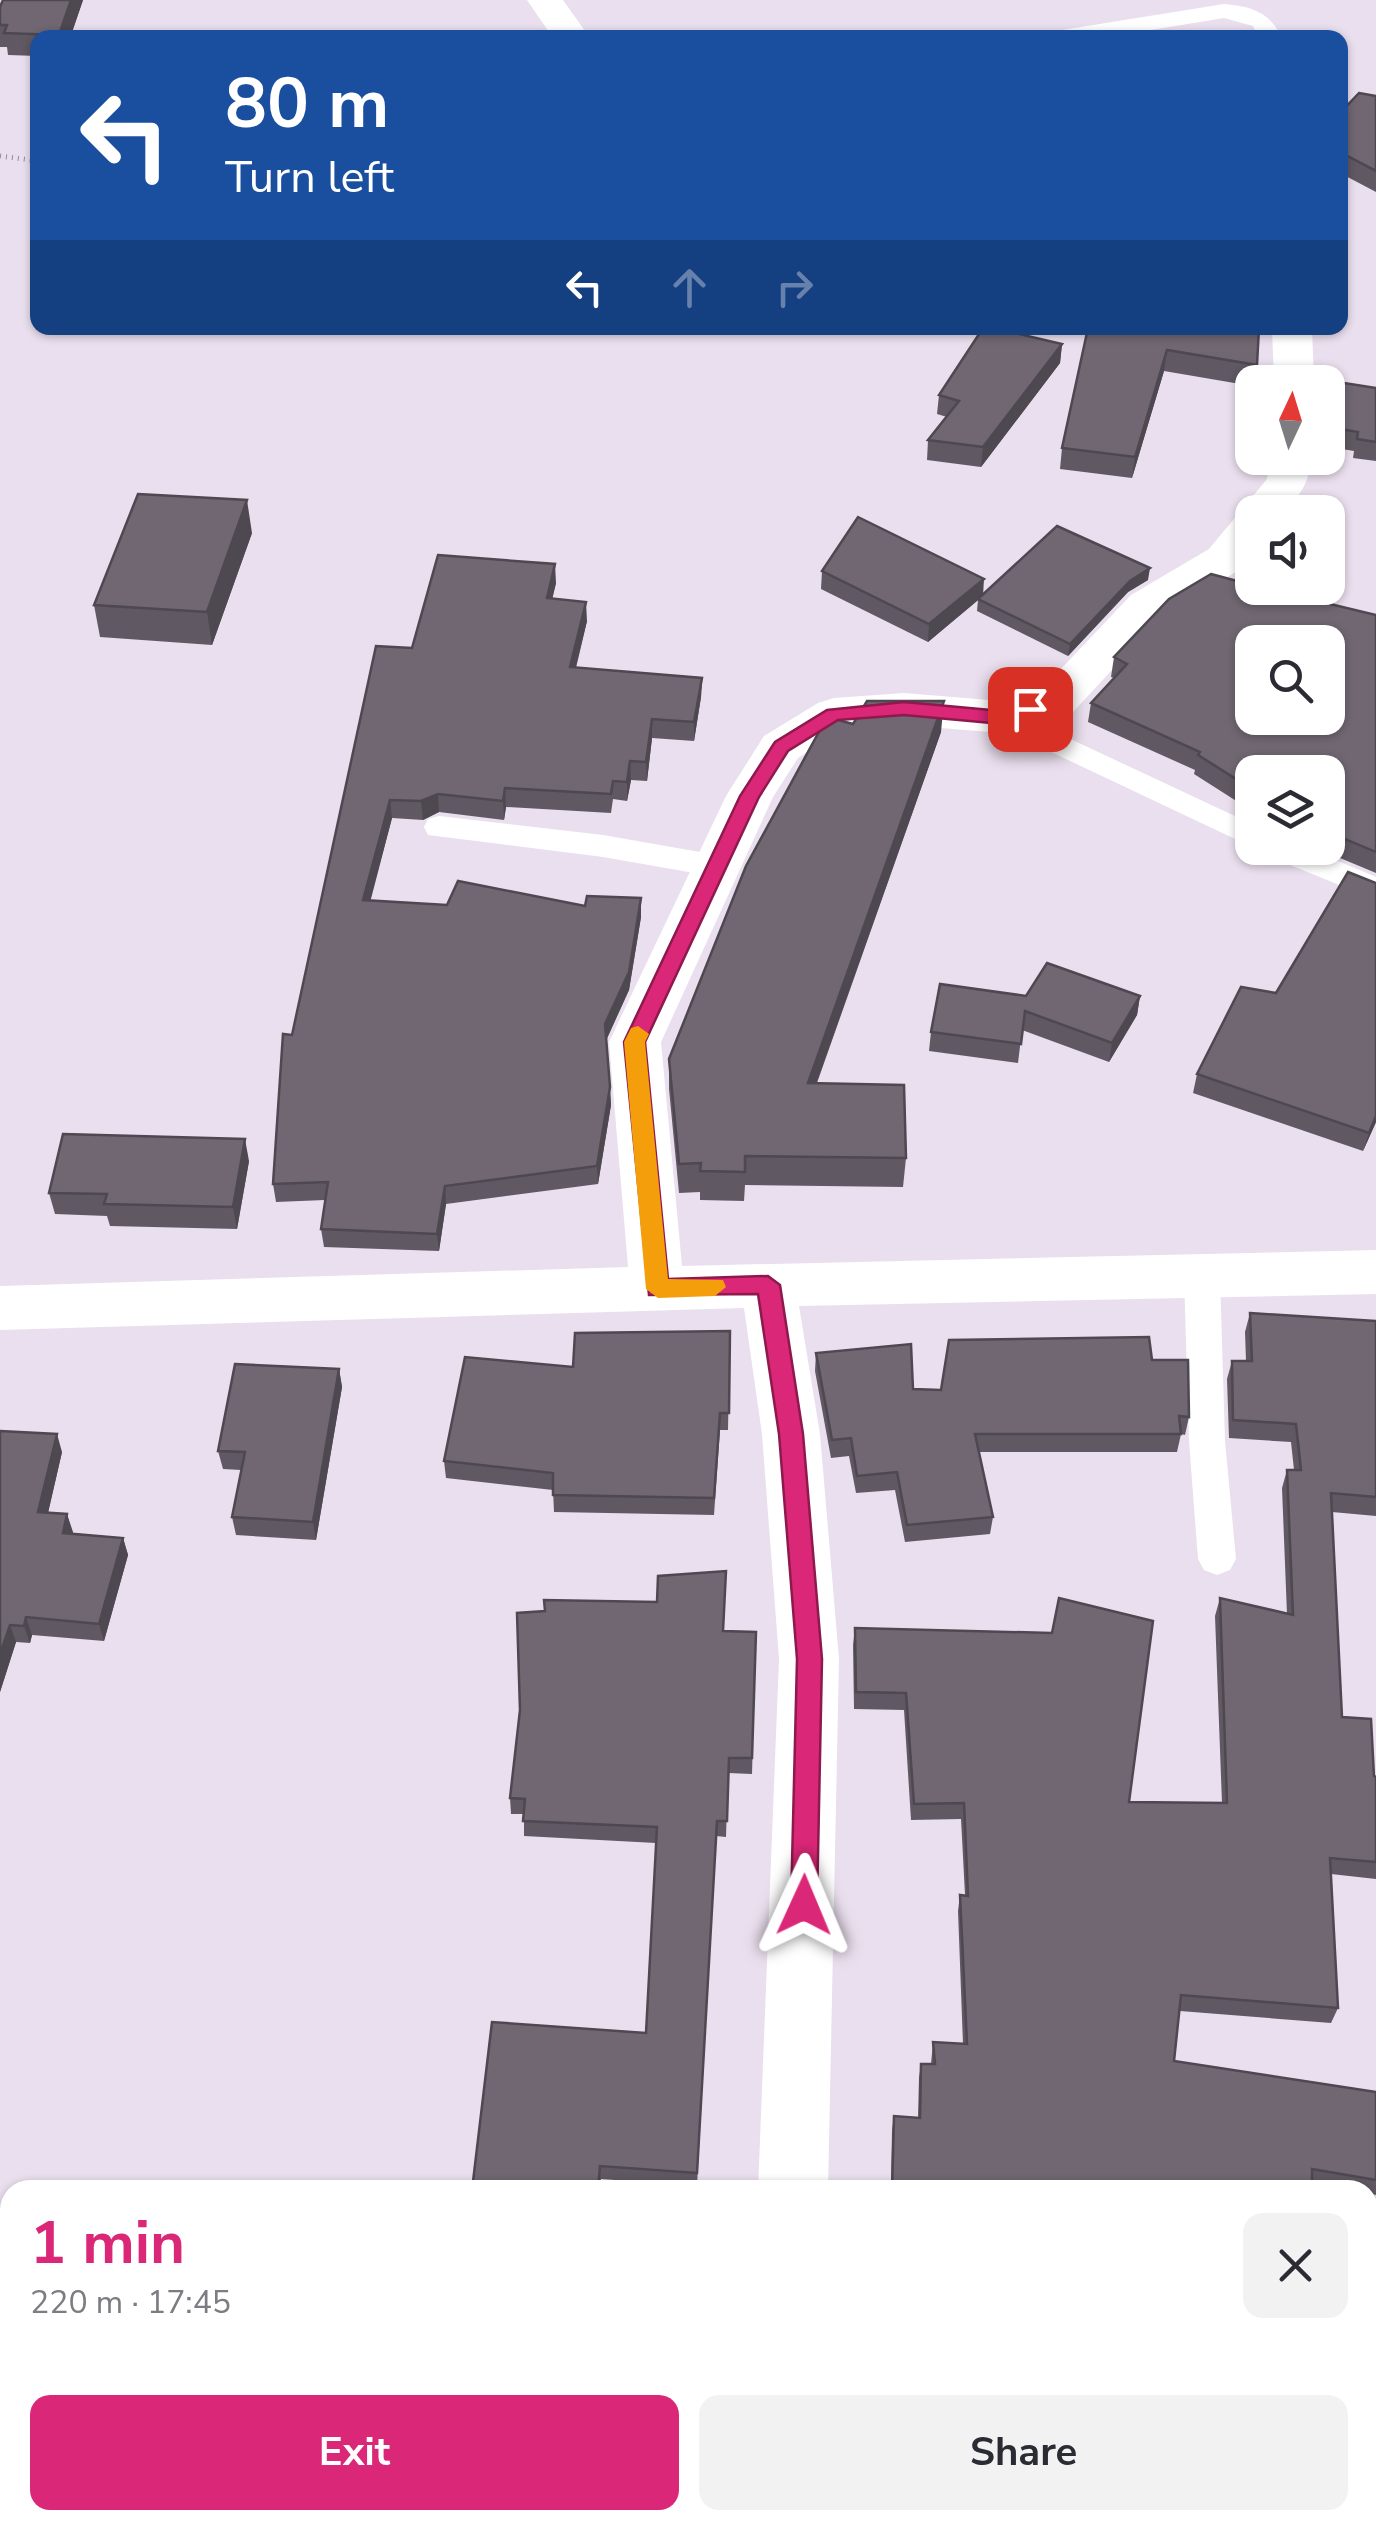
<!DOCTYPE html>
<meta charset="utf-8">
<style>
:root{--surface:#fff;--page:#f2f2f3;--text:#2b2b33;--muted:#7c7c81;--accent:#db2777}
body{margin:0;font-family:"Nunito Sans",sans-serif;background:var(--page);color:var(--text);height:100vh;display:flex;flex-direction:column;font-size:38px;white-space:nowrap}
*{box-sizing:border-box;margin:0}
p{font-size:32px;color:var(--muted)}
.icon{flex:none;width:55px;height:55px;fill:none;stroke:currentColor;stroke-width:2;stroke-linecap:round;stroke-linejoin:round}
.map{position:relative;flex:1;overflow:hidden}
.drawer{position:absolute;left:0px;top:2180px;width:1378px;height:350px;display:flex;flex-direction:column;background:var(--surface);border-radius:30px 30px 0 0;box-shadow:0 2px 8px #0004}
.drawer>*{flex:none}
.banner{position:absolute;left:30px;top:30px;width:1318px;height:305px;border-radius:20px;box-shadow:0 2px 8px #0004;background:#1a4fa0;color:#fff;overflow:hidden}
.needle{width:65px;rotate:4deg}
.tools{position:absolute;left:1235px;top:365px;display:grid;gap:20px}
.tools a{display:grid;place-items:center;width:110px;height:110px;border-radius:20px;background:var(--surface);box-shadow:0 2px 8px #0004;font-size:50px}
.pin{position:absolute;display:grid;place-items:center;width:85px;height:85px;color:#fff;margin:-42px;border-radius:20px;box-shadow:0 5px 15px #0006}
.me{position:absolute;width:110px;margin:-55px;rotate:1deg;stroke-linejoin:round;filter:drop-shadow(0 0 8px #0008)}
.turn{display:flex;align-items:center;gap:35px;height:210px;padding:0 30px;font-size:45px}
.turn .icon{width:130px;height:130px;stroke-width:2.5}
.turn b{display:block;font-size:70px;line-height:85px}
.lanes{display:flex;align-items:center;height:95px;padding:0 30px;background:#0003;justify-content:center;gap:50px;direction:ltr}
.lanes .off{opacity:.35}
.round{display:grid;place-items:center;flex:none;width:105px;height:105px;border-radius:20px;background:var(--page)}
.headline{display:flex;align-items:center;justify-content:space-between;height:170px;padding:0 30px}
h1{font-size:60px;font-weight:700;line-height:75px;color:var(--accent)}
.primary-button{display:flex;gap:20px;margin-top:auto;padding:20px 30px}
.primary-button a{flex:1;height:115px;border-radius:20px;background:var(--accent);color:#fff;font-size:40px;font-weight:700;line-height:115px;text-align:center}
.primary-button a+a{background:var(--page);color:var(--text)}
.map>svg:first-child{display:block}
</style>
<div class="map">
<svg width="1376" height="2530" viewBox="0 0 1376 2530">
<rect width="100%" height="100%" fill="#eadfee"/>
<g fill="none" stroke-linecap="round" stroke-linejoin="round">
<polyline stroke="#938b96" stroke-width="5" stroke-dasharray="1 5" stroke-linecap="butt" points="0,156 38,161"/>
<g fill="#fff" fill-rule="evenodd">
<path d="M1224,4C1249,6 1268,11 1280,34L1277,38H1259L1253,26L1224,18L1102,38H1045L1056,31Z"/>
<polygon points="1002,707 1252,824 1252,847 992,724 987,717 992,710"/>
<polygon points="439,816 603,835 717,855 728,858 733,866 728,874 717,877 603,857 428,835 424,827 428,819"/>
<polygon points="1264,848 1307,848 1376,877 1376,900 1268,856"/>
<polygon points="1202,1262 1214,1266 1220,1276 1225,1441 1236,1559 1230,1570 1217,1575 1204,1570 1198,1559 1189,1441 1184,1276 1190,1266"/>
</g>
<g fill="#fff" fill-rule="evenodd">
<polygon points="527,0 563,0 590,38 553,38"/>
<polygon points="1272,328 1312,328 1314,382 1274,382"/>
<path d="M1269,458H1311C1310,482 1301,493 1285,512H1252V554L1241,569L1163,615L1073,712L1002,733L904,725L844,729L798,758L773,797L661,1042L682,1266L1376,1250V1294L799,1306L820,1434L839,1659L828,2190H758L779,1659L762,1434L744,1308L0,1330V1286L628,1267L609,1042L726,796L764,736L818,703L834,698L904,693L1001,701L1041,690L1131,595L1209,549L1267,479Z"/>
<polygon points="0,2473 10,2473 10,2520 118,2520 122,2530 0,2530"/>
<rect x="742" y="2520" width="74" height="10"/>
</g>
</g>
<g fill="#605963">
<polygon points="83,0 70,38 38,38 38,56 8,55 7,47 0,47 0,7"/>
<polygon points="1376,96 1376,192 1340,173 1340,113"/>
<polygon points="1088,328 1257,365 1254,382 1252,382 1252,386 1164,371 1132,478 1060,469 1062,448"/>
<polygon points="1062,344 1060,363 981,467 927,460 928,440 947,417 937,414 939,395"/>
<polygon points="1344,383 1376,388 1376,461 1353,458 1354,451 1330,447"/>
<polygon points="252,533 212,645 100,637 94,605"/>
<polygon points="822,571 983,595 1148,580 1128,592 1068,656 977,611 978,600 928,642 821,589"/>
<polygon points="556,583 552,599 587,621 576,668 702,678 701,697 694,741 652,738 647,781 631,780 627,801 613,799 611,813 506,807 504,820 439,812 423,820 392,818 370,900 641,917 629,990 606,1041 611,1105 598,1184 446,1204 439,1251 324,1247 321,1229 325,1200 276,1202 273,1184 292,1035 412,648"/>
<polygon points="1376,615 1376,873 1316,848 1328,848 1328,813 1331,807 1328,805 1328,772 1252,772 1252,811 1194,774 1195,770 1088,722 1091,703 1114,678 1111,677 1114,657"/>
<polygon points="853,724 941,732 817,1083 906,1158 903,1187 745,1185 744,1201 700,1200 700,1192 679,1193 669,1089 669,1059"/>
<polygon points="1376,883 1376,1122 1363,1151 1193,1093 1197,1074 1276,993"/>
<polygon points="1026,996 1140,996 1137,1015 1109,1062 1022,1030 1018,1063 929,1051 931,1032"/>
<polygon points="249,1161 237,1229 110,1226 107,1216 55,1214 49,1193"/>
<polygon points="1250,1313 1376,1321 1376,1516 1332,1512 1342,1717 1374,1776 1376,1777 1376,1879 1331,1874 1338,2008 1331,2023 1180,2011 1174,2061 1376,2092 1376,2195 1368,2193 1368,2190 1349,2190 1312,2184 1312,2190 891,2190 892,2131 894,2116 918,2118 919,2078 921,2064 931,2064 933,2042 963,2044 958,1911 960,1895 965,1895 961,1819 911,1820 904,1710 854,1709 853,1645 855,1628 1129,1802 1222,1803 1215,1616 1220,1598 1287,1614 1282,1488 1287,1470 1294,1470 1291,1442 1229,1438 1227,1379 1232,1361 1246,1361 1245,1332"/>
<polygon points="730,1331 728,1430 720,1430 714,1515 554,1512 553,1490 446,1478 444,1461 573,1367"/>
<polygon points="816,1353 913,1389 941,1390 1152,1360 1189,1417 1185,1435 1181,1434 1177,1452 979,1452 993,1517 990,1534 905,1542 895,1490 856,1493 849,1456 831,1458 815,1371"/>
<polygon points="339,1369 342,1387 316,1540 236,1535 232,1517 241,1470 223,1469 218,1451"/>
<polygon points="0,1431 62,1452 48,1513 67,1514 72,1533 123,1538 128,1555 104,1641 32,1635 30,1643 16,1642 0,1692"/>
<polygon points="724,1631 756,1632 752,1774 728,1773 726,1837 716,1836 697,2186 601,2179 600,2190 472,2190 646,2033 656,1843 524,1836 524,1814 511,1814 510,1798"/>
<polygon points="0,2274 10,2275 10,2333 0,2332"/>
</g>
<g fill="#4e4850">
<polygon points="71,0 83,0 70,38 60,38 59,35"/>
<polygon points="1062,344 1060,363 981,467 983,447"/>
<polygon points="1167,350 1164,371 1132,478 1135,457"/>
<polygon points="247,500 252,533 212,645 207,612"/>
<polygon points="555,564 556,583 548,617 547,598"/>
<polygon points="1150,568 1148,580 1128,592 1068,656 1070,644 1130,581"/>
<polygon points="984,579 983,596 928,642 929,624"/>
<polygon points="586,602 587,621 571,686 570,667"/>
<polygon points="702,678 701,697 694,741 694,722"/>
<polygon points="944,701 941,732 806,1112 808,1083"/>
<polygon points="652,719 652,738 647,781 646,762"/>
<polygon points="630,761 631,780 627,801 627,782"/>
<polygon points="505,788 506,807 504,820 503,801"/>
<polygon points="438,794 439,812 423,820 421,801"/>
<polygon points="390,800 392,818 366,918 363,900"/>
<polygon points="641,898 641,917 629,990 605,1042 605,1024"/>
<polygon points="1140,996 1137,1015 1109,1062 1112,1043"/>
<polygon points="610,1087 611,1105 598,1184 597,1166"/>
<polygon points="1376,1116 1376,1122 1363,1151 1369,1133"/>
<polygon points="245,1139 249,1161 237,1229 233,1207"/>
<polygon points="445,1186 446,1204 439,1251 437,1234"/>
<polygon points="339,1369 342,1387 316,1540 313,1522"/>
<polygon points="57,1434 62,1452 44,1530 38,1512"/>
<polygon points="67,1514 73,1532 68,1550 63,1533"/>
<polygon points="123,1538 128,1555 104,1641 99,1624"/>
<polygon points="26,1617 32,1635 30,1643 24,1626"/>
<polygon points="10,1625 16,1642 0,1692 0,1654"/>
<polygon points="451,2520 455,2520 454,2530 450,2530"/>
</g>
<g fill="#706773" stroke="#4e4850" stroke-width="2.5" fill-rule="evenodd">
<polygon points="3,0 71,0 59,35 4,33 7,25 0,25 0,7"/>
<polygon points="1359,93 1376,96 1376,171 1340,152 1340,113"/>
<polygon points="983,328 993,328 1062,344 983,447 928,440 959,401 939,395"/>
<polygon points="1088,328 1259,328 1257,365 1167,350 1135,457 1062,448"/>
<polygon points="1344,383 1376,388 1376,442 1357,439 1358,432 1334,428"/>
<polygon points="138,494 247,500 207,612 94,605"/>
<polygon points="858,517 984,579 929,624 822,571"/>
<polygon points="1057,526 1150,568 1130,581 1070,644 978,599"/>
<polygon points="438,555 555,564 547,598 586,602 570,667 702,678 694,722 652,719 646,762 630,761 627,782 613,781 611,794 505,788 503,801 438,794 421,801 390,800 363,900 447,905 458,881 585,906 587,896 641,898 629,972 605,1024 610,1087 597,1166 445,1186 437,1234 321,1229 328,1182 273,1184 283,1034 292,1035 376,646 412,648"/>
<path d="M1211,574L1252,585V588H1264L1376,615V852L1328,832V813L1339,790L1328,784V772H1306L1280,758L1272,772H1252V789L1198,755L1200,752L1091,703L1127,664L1114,657L1169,599ZM1252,642H1328V718H1252Z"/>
<polygon points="867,701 944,701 808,1083 904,1085 906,1158 745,1156 745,1172 700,1171 701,1163 679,1164 669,1059 746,866 827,717 853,724"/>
<polygon points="1348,872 1376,883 1376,1116 1369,1133 1197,1074 1241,987 1276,993"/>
<polygon points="1047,963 1140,996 1112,1043 1025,1011 1021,1044 931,1032 940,984 1026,996"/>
<polygon points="63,1134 245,1139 233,1207 104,1204 107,1194 49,1193"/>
<polygon points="1250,1313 1376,1321 1376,1497 1331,1493 1342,1717 1371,1719 1374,1776 1376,1777 1376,1862 1330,1858 1338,2008 1181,1995 1174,2061 1376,2092 1376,2180 1312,2169 1312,2190 892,2190 894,2116 920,2118 921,2064 935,2064 933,2042 967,2044 960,1895 968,1896 964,1803 914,1804 906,1693 856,1692 855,1628 1052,1633 1059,1598 1153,1621 1129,1802 1227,1803 1220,1598 1293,1615 1287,1470 1301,1470 1296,1424 1233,1420 1232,1361 1252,1361"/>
<polygon points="730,1331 729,1413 720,1413 714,1498 553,1495 553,1473 444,1461 465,1357 573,1367 575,1333"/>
<polygon points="1149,1337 1152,1360 1188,1360 1189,1417 1179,1416 1181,1434 975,1434 993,1517 907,1525 897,1472 857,1476 851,1438 832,1440 816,1353 911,1344 913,1389 941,1390 949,1340"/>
<polygon points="235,1364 339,1369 313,1522 232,1517 245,1452 218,1451"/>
<polygon points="0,1431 57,1434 38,1512 67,1514 63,1533 123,1538 99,1624 26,1617 24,1626 10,1625 0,1654"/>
<polygon points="726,1571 723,1631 756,1632 752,1758 729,1758 727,1821 717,1821 697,2173 600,2166 598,2190 472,2190 492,2022 646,2033 657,1827 523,1821 525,1799 510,1798 520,1710 517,1613 545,1611 544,1600 657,1602 658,1576"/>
<polygon points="0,2274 10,2275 10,2321 0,2320"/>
<polygon points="1368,2297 1376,2298 1376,2530 907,2530 908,2520 1368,2520"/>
<polygon points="10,2415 10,2465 6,2465 3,2458"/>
<polygon points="251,2520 451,2520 450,2530 250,2530"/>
<polygon points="557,2520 704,2520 703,2530 556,2530"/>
</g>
<polygon fill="#db2777" stroke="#8e194d" stroke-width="2.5" points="904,702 1002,711 1030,703 1039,709 1036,714 1002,724 904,715 838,720 788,751 759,797 645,1042 668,1279 768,1276 780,1285 803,1434 822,1659 817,1905 813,1914 804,1917 795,1914 791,1905 797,1659 779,1434 758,1294 649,1295 624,1042 740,796 775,742 827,710"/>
<polygon fill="#f59e0b" points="638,1026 649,1034 645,1042 668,1279 723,1280 726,1287 715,1296 658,1298 646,1289 624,1042 631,1028"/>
</svg>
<div class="tools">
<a><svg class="needle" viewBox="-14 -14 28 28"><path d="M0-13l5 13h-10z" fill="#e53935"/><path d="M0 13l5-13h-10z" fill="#7c7c81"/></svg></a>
<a><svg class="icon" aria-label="sound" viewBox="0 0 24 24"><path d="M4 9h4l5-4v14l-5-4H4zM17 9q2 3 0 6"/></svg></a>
<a><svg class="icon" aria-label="search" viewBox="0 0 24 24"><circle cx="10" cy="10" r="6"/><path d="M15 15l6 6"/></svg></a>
<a><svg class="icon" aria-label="layers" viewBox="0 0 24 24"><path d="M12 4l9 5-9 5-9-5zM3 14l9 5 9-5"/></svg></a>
</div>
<div class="pin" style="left:1030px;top:709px;background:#d93025"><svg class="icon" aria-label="arrive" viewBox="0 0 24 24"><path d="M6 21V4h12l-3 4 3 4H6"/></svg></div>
<svg class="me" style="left:804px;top:1905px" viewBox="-20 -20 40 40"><path d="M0-17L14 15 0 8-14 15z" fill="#db2777" stroke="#fff" stroke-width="4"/></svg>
<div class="banner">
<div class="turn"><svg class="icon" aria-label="left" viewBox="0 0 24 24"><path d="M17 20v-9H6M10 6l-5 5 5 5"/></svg><div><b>80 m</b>Turn left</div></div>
<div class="lanes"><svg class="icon" aria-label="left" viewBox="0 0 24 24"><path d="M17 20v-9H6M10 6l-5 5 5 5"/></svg><svg class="icon off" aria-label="ahead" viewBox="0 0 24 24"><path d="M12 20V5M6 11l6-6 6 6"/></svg><svg class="icon off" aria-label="right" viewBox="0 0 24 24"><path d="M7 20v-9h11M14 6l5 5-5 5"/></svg></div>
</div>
<section class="drawer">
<div class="headline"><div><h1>1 min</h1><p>220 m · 17:45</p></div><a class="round"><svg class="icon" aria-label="close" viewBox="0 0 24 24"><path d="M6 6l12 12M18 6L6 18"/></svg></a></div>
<div class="primary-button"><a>Exit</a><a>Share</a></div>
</section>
</div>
